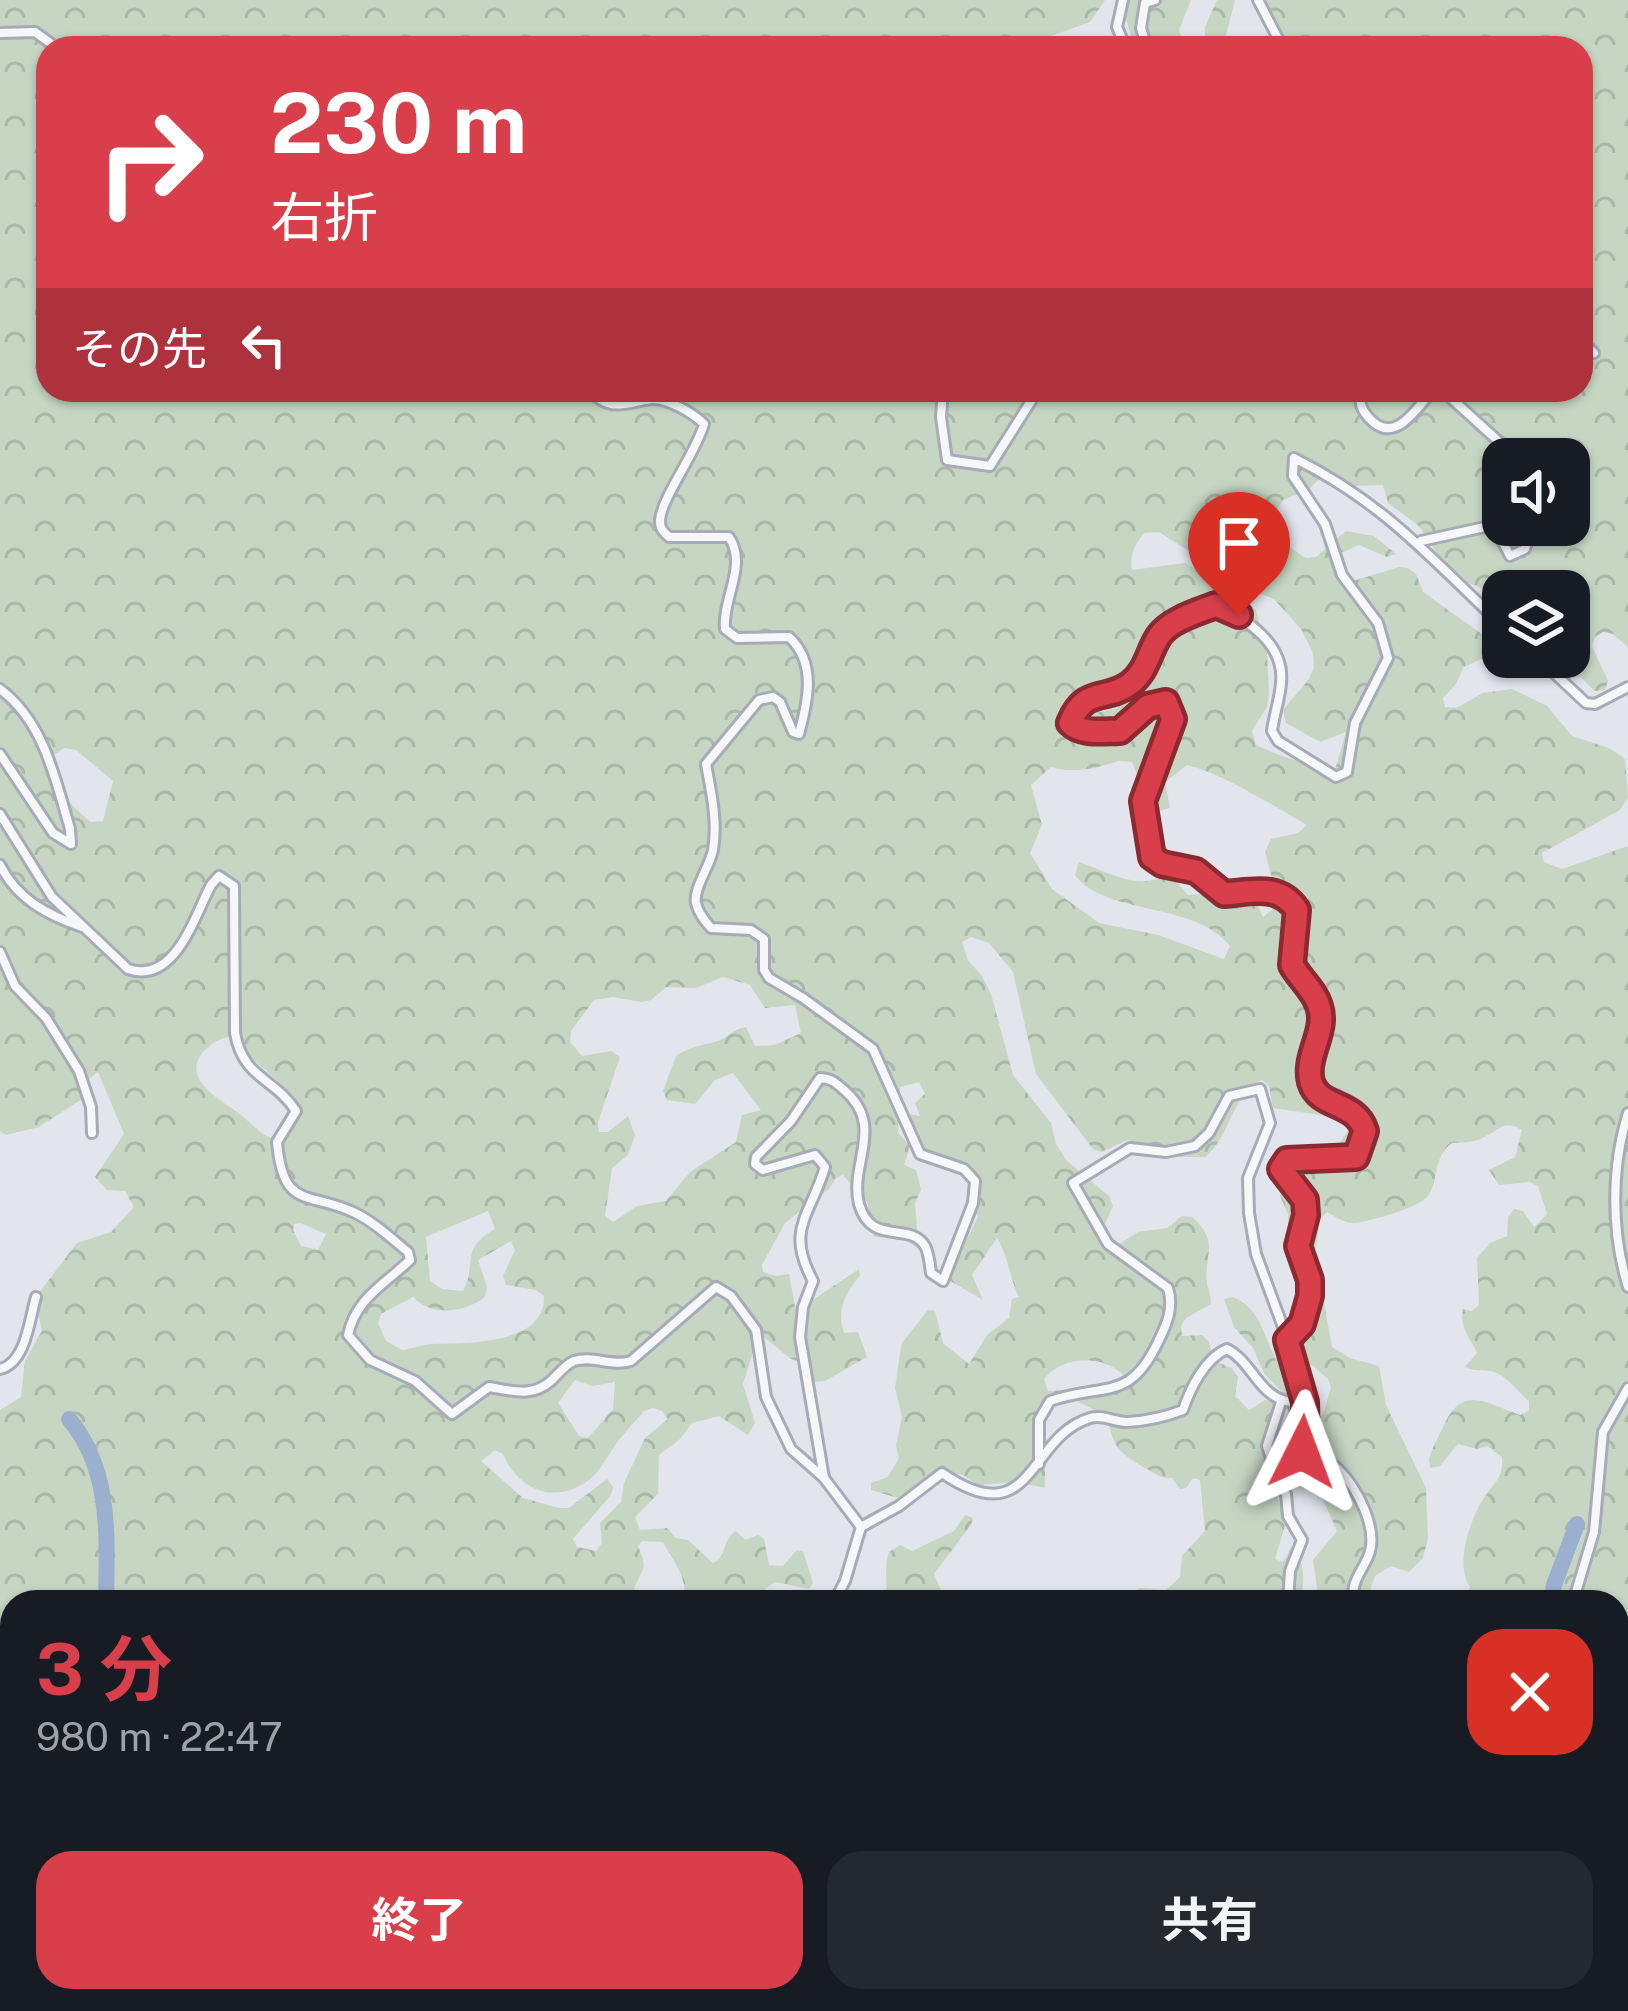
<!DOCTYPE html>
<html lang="ja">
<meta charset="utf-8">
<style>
:root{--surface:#171b24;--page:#242831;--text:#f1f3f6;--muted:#9ea1a6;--accent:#d93f4a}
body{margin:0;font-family:"Public Sans","Noto Sans JP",sans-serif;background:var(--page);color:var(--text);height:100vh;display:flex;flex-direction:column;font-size:45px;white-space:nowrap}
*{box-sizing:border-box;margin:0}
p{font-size:39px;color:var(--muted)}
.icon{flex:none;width:66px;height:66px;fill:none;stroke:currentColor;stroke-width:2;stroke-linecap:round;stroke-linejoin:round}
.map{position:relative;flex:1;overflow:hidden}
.drawer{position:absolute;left:0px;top:1590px;width:1629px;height:423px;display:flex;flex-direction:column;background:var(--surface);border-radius:36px 36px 0 0;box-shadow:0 3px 9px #0004}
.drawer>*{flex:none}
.hud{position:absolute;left:36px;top:36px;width:1557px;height:366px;border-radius:36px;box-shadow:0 3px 9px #0004;background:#d93f4a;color:#fff;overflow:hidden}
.fabs{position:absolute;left:1482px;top:438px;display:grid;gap:24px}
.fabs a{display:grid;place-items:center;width:108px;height:108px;border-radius:24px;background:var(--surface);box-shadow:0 3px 9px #0004;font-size:60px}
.pin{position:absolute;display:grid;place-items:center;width:102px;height:102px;color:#fff;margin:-123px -51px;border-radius:50% 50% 50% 0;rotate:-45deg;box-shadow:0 0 12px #0007}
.pin .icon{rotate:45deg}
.me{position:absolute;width:132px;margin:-66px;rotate:3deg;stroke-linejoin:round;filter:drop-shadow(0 0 9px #0008)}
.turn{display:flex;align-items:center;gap:42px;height:252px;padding:0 36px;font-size:54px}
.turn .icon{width:156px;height:156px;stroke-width:2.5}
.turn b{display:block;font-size:84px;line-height:102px}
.then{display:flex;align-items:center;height:114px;padding:0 36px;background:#0003;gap:24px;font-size:45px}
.round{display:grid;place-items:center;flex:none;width:126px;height:126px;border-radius:36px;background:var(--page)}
.head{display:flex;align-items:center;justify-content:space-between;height:204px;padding:0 36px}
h1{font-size:72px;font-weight:700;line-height:90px;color:var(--accent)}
.cta{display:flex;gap:24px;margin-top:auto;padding:24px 36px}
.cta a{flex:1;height:138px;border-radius:36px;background:var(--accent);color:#fff;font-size:48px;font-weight:700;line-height:138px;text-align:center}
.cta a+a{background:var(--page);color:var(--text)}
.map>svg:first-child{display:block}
</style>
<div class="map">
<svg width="1628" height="2011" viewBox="0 0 1628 2011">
<defs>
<pattern id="forest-crowns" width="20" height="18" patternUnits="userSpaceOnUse" patternTransform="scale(3)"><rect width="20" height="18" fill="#c6d6c3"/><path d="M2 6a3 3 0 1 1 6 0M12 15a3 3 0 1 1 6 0" fill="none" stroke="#aab8a9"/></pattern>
</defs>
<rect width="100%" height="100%" fill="#e2e5ec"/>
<g fill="url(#forest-crowns)" fill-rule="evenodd">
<path d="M0,0H1105L1090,22L1040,40L1038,48H48V390H1581V48H1276L1252,0H1628V647L1613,634L1603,632L1595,637L1592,646L1608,681L1605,690L1595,691L1580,677L1561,678L1552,657H1569V591H1503V596L1452,577L1419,526L1388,503L1383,485L1354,486L1329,470L1309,489L1283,500L1272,516C1273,533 1292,550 1306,558L1316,557L1346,531L1374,536L1396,554L1387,557L1359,545L1341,553L1334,560L1350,582L1399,567L1408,568L1416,574L1423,592L1493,642L1498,651L1464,667L1456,684L1443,698L1445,707L1456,708L1483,693L1512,689L1547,706L1572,736L1609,748L1625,759L1628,797L1620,810L1542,853L1544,862L1562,869L1628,846V1988L1622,1986L1617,1992V1602H1465L1470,1587C1455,1566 1469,1522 1482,1501C1492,1484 1504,1479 1502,1457L1487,1446L1477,1449L1458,1444L1440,1466L1430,1468L1429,1459C1433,1445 1439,1436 1445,1423C1464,1384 1488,1404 1520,1415L1529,1411V1401C1519,1393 1508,1377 1496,1373C1485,1368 1476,1373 1465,1367L1477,1353C1470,1337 1459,1328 1463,1309L1472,1311L1479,1305L1477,1258L1490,1243L1507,1236L1508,1217L1514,1209L1523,1211L1534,1227L1547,1214L1538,1186L1529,1182L1499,1185L1489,1170L1515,1157L1522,1130C1505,1119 1500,1129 1484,1137C1474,1143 1463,1142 1452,1143C1432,1158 1440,1178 1428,1196C1421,1207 1368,1222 1354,1223C1344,1223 1336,1217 1327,1212L1320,1219L1316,1249H1296L1288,1244V1214L1280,1196L1285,1178L1284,1160L1339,1144L1349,1129L1347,1119L1273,1108L1269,1086L1262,1080C1232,1093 1230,1138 1205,1157H1173L1128,1140L1101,1152L1093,1149L1036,1074L1013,972L989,943L971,937L962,942L968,960L982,976L991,994L1013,1075L1051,1123L1056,1144L1066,1160L1109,1196L1113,1206L1101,1233L1102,1243H1121L1138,1232L1167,1228L1182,1216L1192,1217C1221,1242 1203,1256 1207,1284C1209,1291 1211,1297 1211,1304L1186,1318L1181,1326L1182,1336L1202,1335L1209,1342L1214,1361L1232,1368L1238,1377L1235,1396L1249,1410L1265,1400L1275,1402L1263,1456L1286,1522L1275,1559L1283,1562L1292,1546C1305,1565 1306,1581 1299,1602H1129L1139,1588L1166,1590L1180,1577L1182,1556L1205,1531L1200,1480L1193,1478L1186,1488L1180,1489L1172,1478C1158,1478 1157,1474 1145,1468C1119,1452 1113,1449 1108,1417L1079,1402L1081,1395L1132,1386C1114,1355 1067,1351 1044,1379L1048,1391L1068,1390L1066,1397C1032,1418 1047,1452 1045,1488L1018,1482L978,1485L961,1474L933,1477L898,1498L871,1490V1483L888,1477L899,1458L896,1445L902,1417L895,1388L900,1353L902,1343L928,1310L935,1311L943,1343L969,1364L987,1335L1009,1318L1012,1299L1019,1297C1009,1277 1009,1257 997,1238L972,1275L983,1300L947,1279L978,1217L969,1199L972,1179L968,1165C936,1157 913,1155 908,1114L920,1116L915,1103L925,1094L919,1082L900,1087L898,1133L910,1146L904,1165L916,1170L921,1190L915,1203L919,1249L902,1238L874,1237L867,1202L843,1175L836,1178L829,1189L785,1223L762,1265L763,1272L775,1276L789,1274L795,1307H802L859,1269L860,1275C845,1295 836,1309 844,1333L858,1332L867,1357L825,1381L811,1382L804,1363L791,1359L764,1337L757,1339L743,1384L755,1423L748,1435L719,1416L692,1423L680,1439L659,1455L658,1494L635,1517L640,1530L667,1528L676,1538L688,1540L713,1563C728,1556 722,1539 736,1531L745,1540L758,1535L764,1539L769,1565L783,1566L797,1550L803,1551L813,1583L809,1589L775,1582L765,1589L770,1602H683C690,1580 673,1561 663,1542L642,1541L638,1546C649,1572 642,1567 634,1589L644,1602H577L568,1595L560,1597L564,1602H12V1888L0,1897V1410L21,1397L25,1361L42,1331L35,1298L77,1243L111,1232L134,1207L125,1191L107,1190L95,1177L124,1134L98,1072L85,1082L82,1099L39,1127L6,1135L0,1131ZM1503,459H1569V525H1503ZM1159,532L1249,589L1274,599L1301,629L1313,653L1314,667L1309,679L1283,710L1286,723L1320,742L1346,732L1335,770C1323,771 1269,752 1256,745L1252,731L1267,707L1269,693L1267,651L1256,610L1234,591L1185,563L1132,570C1129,555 1135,545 1144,533ZM1116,683L1133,690L1116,709C1099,711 1081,718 1065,714V700L1076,691ZM64,748L76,750L113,781L103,821L90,822L56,790L54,755ZM1119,761L1132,762L1147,801L1157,811L1170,808L1165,782L1187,765C1222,773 1275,807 1307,825L1298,833L1271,839L1265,852L1273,882V909L1263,917L1251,891L1237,893L1227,903L1202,894L1188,895L1170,874C1138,892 1109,872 1079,862L1075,875C1105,916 1195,901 1230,946L1224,959L1158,935L1099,923L1052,889L1030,853L1042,825L1031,785L1051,767C1075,774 1096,768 1119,761ZM723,977L750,985L765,1008L795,1005L801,1033L775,1045L755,1046L746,1027C733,1029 729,1037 718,1041C702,1046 690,1046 676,1056L663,1091L667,1100L695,1104L715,1080L733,1073L761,1110L742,1115L736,1142L690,1172L666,1201L637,1206L613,1222L605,1216L612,1168L628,1155L635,1135L628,1116L608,1132H599L598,1122L620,1057L611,1051L582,1056L570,1042L571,1031L594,1000L613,997L641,1002L651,1000L666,987L696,988ZM229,1037L296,1098L284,1132L273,1139C259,1134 254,1125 242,1116C224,1101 178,1080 204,1051C212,1043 218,1039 229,1037ZM488,1211L495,1229C459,1249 478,1262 463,1291L442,1289L430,1281L426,1237ZM300,1223L326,1234L318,1250L301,1246L293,1230L294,1224ZM511,1241L515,1250L503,1276L506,1285L536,1290L544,1296C546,1346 463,1343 431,1344C420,1345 412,1349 402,1350L386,1341L378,1323L381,1314L413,1297C432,1317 464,1313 485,1297L487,1287L478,1260ZM575,1380L592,1386L615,1382L613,1409L588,1438L579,1436L558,1403ZM653,1408L662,1411L668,1419L645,1438L624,1483L621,1502L600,1523L602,1543L596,1551L577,1547L573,1539L611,1495L613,1487L607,1479L569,1508H559L523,1498L481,1461L495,1450L503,1454C518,1490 556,1506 590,1479C600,1471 606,1459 613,1448C621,1436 634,1423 644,1411Z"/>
<polygon points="1121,0 1191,0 1179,30 1184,48 1134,48"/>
<polygon points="1217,0 1235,0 1224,43 1228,48 1205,48 1205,27"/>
<path d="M1233,1297C1264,1309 1264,1345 1282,1369C1296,1388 1306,1395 1315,1418L1323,1415L1331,1387L1328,1379L1313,1366L1285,1359C1281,1330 1304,1331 1314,1305L1324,1303L1332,1347L1350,1358L1379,1366L1386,1405L1426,1488L1428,1538L1423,1558L1409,1572L1391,1566L1375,1576L1366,1602H1319L1313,1560L1337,1531L1317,1486L1302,1474L1305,1465L1314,1463L1316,1454L1305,1438L1293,1402L1265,1375L1253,1348L1234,1327L1224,1299Z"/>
<path d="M965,1515L973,1518L971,1525L934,1574L945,1599L959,1602H885C889,1584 883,1570 889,1552L900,1545L912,1551L954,1531Z"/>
<polygon points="47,2001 538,2001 543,2011 39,2011"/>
<polygon points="963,2001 1067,2001 1069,2011 963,2011"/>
<polygon points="1109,2001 1549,2001 1546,2011 1110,2011"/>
</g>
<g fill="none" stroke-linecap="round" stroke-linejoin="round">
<polyline stroke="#9bb0ce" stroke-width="3" points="52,2011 59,2001"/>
<g stroke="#9bb0ce" stroke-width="16">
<path d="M69,1419C112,1470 107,1538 106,1602"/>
<polyline points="1552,1602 1554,1585 1577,1524"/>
<polyline points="1591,2001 1595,2011"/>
<polyline points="1081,2011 1083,2001"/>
</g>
<g stroke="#a7abb7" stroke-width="14">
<g id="minor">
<polyline points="1123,0 1117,27 1126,48"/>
<polyline points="1258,0 1283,48"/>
<polyline points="0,33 35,32 57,48"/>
<polyline points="1147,48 1141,28 1145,3 1155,0"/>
<polyline points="1581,340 1594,353"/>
<path d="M590,390C610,414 626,402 652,399C667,398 693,413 704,424C696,453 662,497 660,520C660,530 663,531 669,537H729C748,565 722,599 725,629L737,638L789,637C817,663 808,701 799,734L793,732L780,702L773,697L759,700L706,764C711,792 718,821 713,850C710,866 693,889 696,903C698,913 705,921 711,928L751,930L764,939V970L769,978L803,998L873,1049L920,1154L964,1169L975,1181L973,1203L943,1281L931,1273C930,1266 929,1253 925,1246C910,1221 871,1247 859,1204C849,1163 886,1126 844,1090C835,1082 832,1079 820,1078L791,1121L756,1157L755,1164L763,1170L815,1155L825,1167C810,1217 785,1229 813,1281L803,1307L800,1337L824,1478"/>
<polyline points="943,390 941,417 947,460 990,466 1038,390"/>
<path d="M1361,390C1359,403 1361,409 1369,418C1395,447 1417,407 1433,390"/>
<polyline points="1442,390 1518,459"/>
<polyline points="1421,541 1494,525 1510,556 1525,549 1532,525"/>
<polyline points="1537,657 1586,703 1595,704 1628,687"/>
<path d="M0,689C44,722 55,778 70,829L71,844L53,833L0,754"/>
<path d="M0,814L52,897L128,969C175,985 194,917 211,885L219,876L234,886L235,1033C243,1079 275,1078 296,1111L277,1142C283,1210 307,1191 353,1212C373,1221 392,1239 408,1252L410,1260C384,1285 356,1298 348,1335L370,1360L415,1381L452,1414L489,1387C514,1391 532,1398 552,1380C558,1374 566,1364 574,1361C593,1355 611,1367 631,1361L716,1287L731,1296L756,1330L766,1397L791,1449L824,1478L861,1527L845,1581L834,1602"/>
<path d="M0,865C17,899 47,915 82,927"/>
<polyline points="0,952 15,986 46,1018 79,1071 91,1107 92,1133"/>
<path d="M1628,1113C1611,1167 1611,1232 1628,1287"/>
<path d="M1287,1340L1302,1324L1310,1296V1280L1298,1247L1306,1215L1305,1200L1281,1169L1287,1160L1356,1157L1365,1131C1354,1100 1319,1108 1311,1082C1304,1056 1328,1031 1319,1005C1314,990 1300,979 1292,965L1297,910C1279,883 1252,892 1224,894L1197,871L1162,864L1152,857L1143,801L1173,719L1166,702L1148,706L1120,731L1076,728L1070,723C1085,686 1106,702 1130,684C1147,671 1148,653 1159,636C1170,620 1198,612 1216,605C1247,619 1285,644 1281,683C1280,699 1274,715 1272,731L1278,741L1336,777L1347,772L1355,723L1388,658L1378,623L1342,575L1325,524L1293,476L1294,458C1386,504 1430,558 1503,626"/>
<path d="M0,1369C26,1363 29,1321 36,1297"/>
<polyline points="1281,1402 1267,1446 1273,1464 1269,1472 1286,1494 1288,1516 1302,1540 1290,1571 1288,1602"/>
<path d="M1039,1464V1420L1050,1401C1105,1382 1129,1403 1158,1342C1167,1324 1174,1308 1168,1288L1108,1244L1073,1183L1130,1148L1166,1152L1195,1146L1209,1133L1229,1096L1260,1089L1270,1123L1248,1178L1249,1213L1256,1254L1290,1346L1305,1402L1306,1455"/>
<path d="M861,1527L899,1506L942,1473C1034,1536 1027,1437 1090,1418C1102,1414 1114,1422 1127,1422C1146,1421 1165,1417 1183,1410C1190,1389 1205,1358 1227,1349C1253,1362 1259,1399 1292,1402L1297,1413L1302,1452C1312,1458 1328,1460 1337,1468C1357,1487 1380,1530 1368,1557C1361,1573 1350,1583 1354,1602"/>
<polyline points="1573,1602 1594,1532 1603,1432 1628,1388"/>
<polyline points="1617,1872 1628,1893"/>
<polyline points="0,1951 12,1942"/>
<polyline points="1617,1979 1628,1990"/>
<polyline points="1332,2001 1335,2011"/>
<polyline points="0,2010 1,2011"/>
<polyline points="864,2011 869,2001"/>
<polyline points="1119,2011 1120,2001"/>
</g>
</g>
<use href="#minor" stroke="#f6f7f9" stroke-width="8"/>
</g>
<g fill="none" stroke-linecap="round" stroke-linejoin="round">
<g stroke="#8d2930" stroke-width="30">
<path id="route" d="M1239,615L1216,605C1198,612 1170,620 1159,636C1148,653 1147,671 1130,684C1106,702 1085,686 1070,723C1082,735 1104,731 1120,731L1148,706L1166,702L1173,719L1143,801L1152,857L1162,864L1196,871L1224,894C1252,892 1279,883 1297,910L1292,965C1300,979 1314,990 1319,1006C1328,1031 1304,1056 1311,1082C1319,1109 1355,1100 1365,1131L1356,1157L1287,1160L1281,1169L1305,1200L1306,1215L1298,1246L1310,1280V1296L1302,1324L1287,1340L1305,1402L1306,1455L1302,1452"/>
</g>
<use href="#route" stroke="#d93f4a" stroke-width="21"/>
</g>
</svg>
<div class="fabs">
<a><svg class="icon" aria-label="sound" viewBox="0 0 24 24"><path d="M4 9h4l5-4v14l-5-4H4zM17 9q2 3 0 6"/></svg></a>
<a><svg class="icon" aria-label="layers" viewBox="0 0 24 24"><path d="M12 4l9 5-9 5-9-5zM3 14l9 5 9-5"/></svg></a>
</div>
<div class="pin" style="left:1239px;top:615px;background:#d93025"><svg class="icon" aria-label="arrive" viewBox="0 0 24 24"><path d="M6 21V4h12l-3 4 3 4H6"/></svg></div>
<svg class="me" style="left:1302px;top:1452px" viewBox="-20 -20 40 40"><path d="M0-17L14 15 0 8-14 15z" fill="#d93f4a" stroke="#fff" stroke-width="4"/></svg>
<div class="hud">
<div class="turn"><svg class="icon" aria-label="right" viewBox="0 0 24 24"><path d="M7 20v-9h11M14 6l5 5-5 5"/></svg><div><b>230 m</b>右折</div></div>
<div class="then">その先<svg class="icon" aria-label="left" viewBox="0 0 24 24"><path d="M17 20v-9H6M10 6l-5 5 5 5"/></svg></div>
</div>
<section class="drawer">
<div class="head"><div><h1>3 分</h1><p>980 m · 22:47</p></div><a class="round" style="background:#d93025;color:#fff"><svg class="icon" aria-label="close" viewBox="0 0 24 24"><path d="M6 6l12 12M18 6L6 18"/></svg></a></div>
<div class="cta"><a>終了</a><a>共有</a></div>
</section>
</div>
